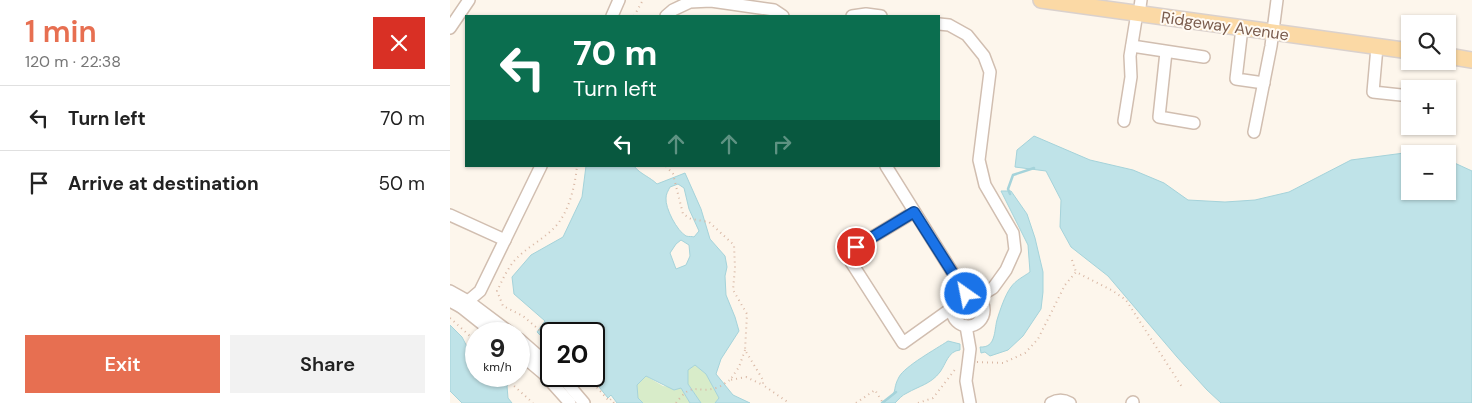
<!DOCTYPE html>
<meta charset="utf-8">
<style>
:root{--surface:#fff;--page:#f2f2f2;--text:#222;--muted:#767676;--line:#e0e0e0;--accent:#e76f51}
body{margin:0;font-family:"DM Sans",sans-serif;background:var(--page);color:var(--text);height:100vh;display:flex;flex-direction:column;font-size:19px;white-space:nowrap}
*{box-sizing:border-box;margin:0}
p{font-size:16px;color:var(--muted)}
.icon{flex:none;width:28px;height:28px;fill:none;stroke:currentColor;stroke-width:2;stroke-linecap:round;stroke-linejoin:round}
.map{position:relative;flex:1;overflow:hidden}
.side{display:flex;flex-direction:column;background:var(--surface);width:450px}
.side>*{flex:none}
.guide{position:absolute;left:15px;top:15px;width:475px;height:152px;border-radius:0px;box-shadow:0 1px 4px #0004;background:#0b6e4f;color:#fff;overflow:hidden}
.buttons{position:absolute;left:951px;top:15px;display:grid;gap:10px}
.buttons a{display:grid;place-items:center;width:55px;height:55px;border-radius:0px;background:var(--surface);box-shadow:0 1px 4px #0004;font-size:25px}
.speed{position:absolute;left:15px;top:322px;display:flex;gap:10px;font-size:25px;font-weight:700;text-align:center}
.speed>*{display:grid;place-content:center;width:65px;height:65px;border-radius:50%;background:var(--surface);box-shadow:0 1px 4px #0004;line-height:1}
.speed small{font-size:12px;font-weight:400}
.speed .limit{border:2px solid #111;border-radius:8px;background:#fff;color:#111}
.pin{position:absolute;display:grid;place-items:center;width:42px;height:42px;color:#fff;margin:-21px;border:2px solid #fff;border-radius:50%;box-shadow:0 1px 5px #0007}
.me{position:absolute;width:55px;margin:-28px;rotate:327deg;stroke-linejoin:round;filter:drop-shadow(0 0 4px #0008)}
.turn{display:flex;align-items:center;gap:18px;height:105px;padding:0 25px;font-size:22px}
.turn .icon{width:65px;height:65px;stroke-width:2.5}
.turn b{display:block;font-size:35px;line-height:42px}
.lanes{display:flex;align-items:center;height:48px;padding:0 25px;background:#0003;justify-content:center;gap:25px;direction:ltr}
.lanes .off{opacity:.35}
.round{display:grid;place-items:center;flex:none;width:52px;height:52px;border-radius:0px;background:var(--page)}
.headline{display:flex;align-items:center;justify-content:space-between;height:85px;padding:0 25px}
h1{font-size:30px;font-weight:600;line-height:38px;color:var(--accent)}
.primary-button{display:flex;gap:10px;margin-top:auto;padding:10px 25px}
.primary-button a{flex:1;height:58px;border-radius:0px;background:var(--accent);color:#fff;font-size:20px;font-weight:600;line-height:58px;text-align:center}
.primary-button a+a{background:var(--page);color:var(--text)}
ul{padding:0;list-style:none}
li{display:flex;align-items:center;gap:15px;height:65px;padding:0 25px;border-top:1px solid var(--line)}
li div{flex:1}
li b{display:block;font-size:19px}
li em{font-style:normal}
main{display:flex;flex:1;min-height:0}
.map>svg:first-child{display:block}
</style>
<main>
<section class="side">
<div class="headline"><div><h1>1 min</h1><p>120 m · 22:38</p></div><a class="round" style="background:#d93025;color:#fff"><svg class="icon" aria-label="close" viewBox="0 0 24 24"><path d="M6 6l12 12M18 6L6 18"/></svg></a></div>
<ul>
<li><svg class="icon" aria-label="left" viewBox="0 0 24 24"><path d="M17 20v-9H6M10 6l-5 5 5 5"/></svg><div><b>Turn left</b></div><em>70 m</em></li>
<li><svg class="icon" aria-label="arrive" viewBox="0 0 24 24"><path d="M6 21V4h12l-3 4 3 4H6"/></svg><div><b>Arrive at destination</b></div><em>50 m</em></li>
</ul>
<div class="primary-button"><a>Exit</a><a>Share</a></div>
</section>
<div class="map">
<svg width="1022" height="403" viewBox="0 0 1022 403">
<rect width="100%" height="100%" fill="#fdf6ec"/>
<g fill="#d8ecc9">
<polygon points="245,365 256,374 269,398 265,403 251,403 238,384 238,370"/>
<polygon points="196,376 213,386 231,388 240,403 193,403 188,398 187,385"/>
</g>
<g fill="#bfe3e8" stroke="#a5d3da" fill-rule="evenodd">
<polygon points="584,136 640,160 683,170 714,183 738,200 775,202 805,200 839,192 901,160 954,153 965,154 960,154 960,191 998,191 998,160 1022,171 1022,403 771,403 757,390 727,357 658,276 621,247 610,227 611,200 596,171 565,167 567,150"/>
<path d="M136,166H184C190,174 200,177 207,184L235,173L251,209L260,239L275,256L277,267L275,276L276,295L285,317L289,331L271,359L266,374L283,395L300,403H265L269,398L256,374L245,365L238,370V384L251,403H240L231,388L224,390L196,376L187,385L188,398L193,403H167L161,395L158,398L140,376H144V334H101L95,340L87,332L95,321L64,294L62,277L81,255L113,237L132,197ZM228,184L234,188L239,209L249,231L244,237C242,236 239,237 236,236C227,231 215,208 216,198C216,194 218,191 220,187ZM231,240L239,245L240,256L236,265L226,269L220,253L226,244Z"/>
<path d="M551,191H561L577,214L585,238L593,272V292L591,309L573,336L558,350L540,356L535,352L531,353L530,347C546,348 544,331 547,320C550,310 555,295 561,287C566,280 573,277 580,272L578,245Z"/>
<polygon points="0,325 12,337 26,364 26,376 38,376 47,379 50,376 61,376 64,378 57,386 58,398 62,403 12,403 0,391"/>
<path d="M498,341L510,344V350C498,351 496,364 490,372C481,384 469,386 457,393C452,395 449,399 445,403H433C450,391 441,392 449,377C455,366 486,349 498,341Z"/>
</g>
<g fill="none" stroke-linecap="round" stroke-linejoin="round">
<g stroke="#a5d3da" stroke-width="2.5">
<polyline points="560,194 558,189 563,175 584,168"/>
<polyline points="432,403 446,392"/>
</g>
<g stroke="#d1beb0" stroke-width="14">
<g id="minor">
<polyline points="689,14 691,0"/>
<polyline points="162,16 169,0"/>
<polyline points="216,16 223,10 240,2 261,1 324,10 333,16"/>
<polyline points="402,16 416,14 431,16"/>
<polyline points="489,24 499,25 517,35 534,56 540,72 529,160 535,185 563,233 565,250 556,270 543,288 528,297"/>
<polyline points="0,28 19,0"/>
<polyline points="792,28 786,79 814,83"/>
<polyline points="682,46 754,57"/>
<polyline points="927,47 923,92 951,95"/>
<polyline points="716,52 709,117 744,123"/>
<polyline points="674,121 681,77 680,56 687,13"/>
<polyline points="804,132 821,46 827,0"/>
<polyline points="436,166 516,294"/>
<polyline points="464,212 406,247 402,253 401,262 453,343 502,308"/>
<polyline points="0,215 55,240"/>
<polyline points="0,291 18,301 62,334"/>
<circle cx="518" cy="310" r="16"/>
<polyline points="0,301 11,307 45,334"/>
<polyline points="11,307 30,291 91,166"/>
<polyline points="516,326 520,349 516,381 520,403"/>
<polyline points="69,339 101,367"/>
<polyline points="69,353 94,374 120,403"/>
<polyline points="111,376 134,403"/>
<path d="M601,403C608,399 613,399 620,403"/>
<polyline points="682,403 683,402"/>
</g>
</g>
<g stroke="#dad1cd" stroke-width="18">
<g id="major">
<polyline points="591,0 960,51"/>
<polyline points="998,56 1022,60"/>
</g>
</g>
<g stroke="#d9b8a5" stroke-width="2" stroke-dasharray="1 4" stroke-linecap="butt">
<polyline points="184,16 193,0"/>
<polyline points="216,166 223,174 233,214 241,219 259,222 284,245 285,268 283,290 297,314 295,350 313,380 313,385 339,403"/>
<polyline points="622,260 626,272"/>
<polyline points="0,318 20,336 26,348"/>
<path d="M101,340L73,316L53,306L47,291C52,281 57,269 65,260C76,248 92,240 104,228C119,213 125,186 127,166"/>
<polyline points="295,350 289,367 280,380 296,377 313,385"/>
<polyline points="527,362 553,363 575,353 588,339 615,285 626,272 663,291 676,300 732,387"/>
<polyline points="53,376 83,403"/>
<polyline points="137,376 159,401 161,399 164,403"/>
<path d="M226,403C243,380 246,394 266,388C271,387 276,382 280,380"/>
<polyline points="406,403 425,390 433,403"/>
<polyline points="468,403 483,398 507,367"/>
</g>
<use href="#minor" stroke="#fff" stroke-width="11"/>
<use href="#major" stroke="#fbd9a5" stroke-width="15"/>
</g>
<g fill="none" stroke-linecap="round" stroke-linejoin="round">
<g stroke="#114b97" stroke-width="12">
<polyline id="route" points="406,247 464,212 516,294"/>
</g>
<use href="#route" stroke="#1a73e8" stroke-width="9"/>
</g>
<g text-anchor="middle" dominant-baseline="central" stroke-width="4" stroke-linejoin="round" paint-order="stroke">
<g font-size="16" fill="#7a5c4d" stroke="#fffaf3">
<text transform="translate(775 26) rotate(8)">Ridgeway Avenue</text>
</g>
</g>
</svg>
<div class="buttons">
<a><svg class="icon" aria-label="search" viewBox="0 0 24 24"><circle cx="10" cy="10" r="6"/><path d="M15 15l6 6"/></svg></a>
<a>+</a>
<a>−</a>
</div>
<div class="speed"><div>9<small>km/h</small></div><div class="limit">20</div></div>
<div class="pin" style="left:406px;top:247px;background:#d93025"><svg class="icon" aria-label="arrive" viewBox="0 0 24 24"><path d="M6 21V4h12l-3 4 3 4H6"/></svg></div>
<svg class="me" style="left:516px;top:294px" viewBox="-20 -20 40 40"><circle r="17" fill="#1a73e8" stroke="#fff" stroke-width="3"/><path d="M0-11L8 9 0 5-8 9z" fill="#fff"/></svg>
<div class="guide">
<div class="turn"><svg class="icon" aria-label="left" viewBox="0 0 24 24"><path d="M17 20v-9H6M10 6l-5 5 5 5"/></svg><div><b>70 m</b>Turn left</div></div>
<div class="lanes"><svg class="icon" aria-label="left" viewBox="0 0 24 24"><path d="M17 20v-9H6M10 6l-5 5 5 5"/></svg><svg class="icon off" aria-label="ahead" viewBox="0 0 24 24"><path d="M12 20V5M6 11l6-6 6 6"/></svg><svg class="icon off" aria-label="ahead" viewBox="0 0 24 24"><path d="M12 20V5M6 11l6-6 6 6"/></svg><svg class="icon off" aria-label="right" viewBox="0 0 24 24"><path d="M7 20v-9h11M14 6l5 5-5 5"/></svg></div>
</div>
</div>
</main>
